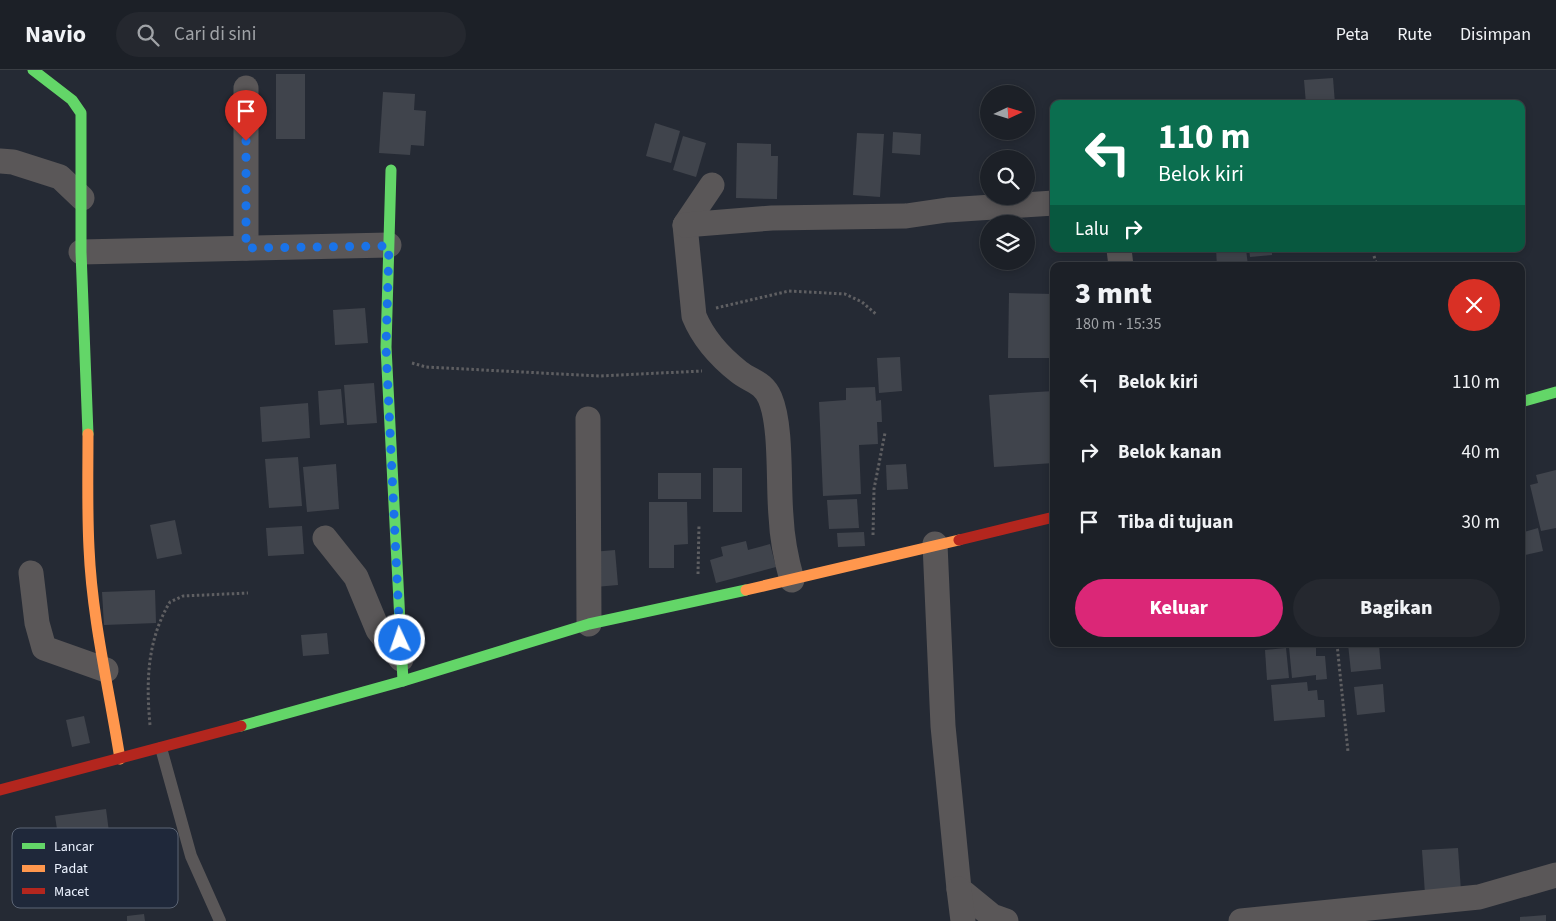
<!DOCTYPE html>
<html lang="id">
<meta charset="utf-8">
<style>
:root{--surface:#1c2027;--page:#25282f;--text:#f1f3f6;--muted:#a0a3a7;--line:#3a3e44;--accent:#db2777}
body{margin:0;font-family:"Source Sans 3",sans-serif;background:var(--page);color:var(--text);height:100vh;display:flex;flex-direction:column;font-size:19px;white-space:nowrap}
*{box-sizing:border-box;margin:0}
p{font-size:16px;color:var(--muted)}
.icon{flex:none;width:28px;height:28px;fill:none;stroke:currentColor;stroke-width:2;stroke-linecap:round;stroke-linejoin:round}
.map{position:relative;flex:1;overflow:hidden}
.details{position:absolute;left:1050px;top:192px;width:475px;height:385px;display:flex;flex-direction:column;background:var(--surface);border-radius:10px;box-shadow:0 2px 8px #0003,0 0 0 1px var(--line)}
.details>*{flex:none}
.hud{position:absolute;left:1050px;top:30px;width:475px;height:152px;border-radius:10px;box-shadow:0 2px 8px #0003,0 0 0 1px var(--line);background:#0b6e4f;color:#fff;overflow:hidden}
.needle{width:32px;rotate:86deg}
.tools{position:absolute;left:980px;top:15px;display:grid;gap:10px}
.tools a{display:grid;place-items:center;width:55px;height:55px;border-radius:50%;background:var(--surface);box-shadow:0 2px 8px #0003,0 0 0 1px var(--line);font-size:25px}
.pin{position:absolute;display:grid;place-items:center;width:42px;height:42px;color:#fff;margin:-51px -21px;border-radius:50% 50% 50% 0;rotate:-45deg;box-shadow:0 0 5px #0007}
.pin .icon{rotate:45deg}
.me{position:absolute;width:55px;margin:-28px;rotate:357deg;stroke-linejoin:round;filter:drop-shadow(0 0 4px #0008)}
.turn{display:flex;align-items:center;gap:18px;height:105px;padding:0 25px;font-size:22px}
.turn .icon{width:65px;height:65px;stroke-width:2.5}
.turn b{display:block;font-size:35px;line-height:42px}
.then{display:flex;align-items:center;height:48px;padding:0 25px;background:#0003;gap:10px;font-size:19px}
.round{display:grid;place-items:center;flex:none;width:52px;height:52px;border-radius:26px;background:var(--page)}
.head{display:flex;align-items:center;justify-content:space-between;height:85px;padding:0 25px}
h1{font-size:30px;font-weight:800;line-height:38px}
.cta{display:flex;gap:10px;margin-top:auto;padding:10px 25px}
.cta a{flex:1;height:58px;border-radius:30px;background:var(--accent);color:#fff;font-size:20px;font-weight:800;line-height:58px;text-align:center}
.cta a+a{background:var(--page);color:var(--text)}
ul{padding:0;list-style:none}
li{display:flex;align-items:center;gap:15px;height:70px;padding:0 25px}
li div{flex:1}
li b{display:block;font-size:19px}
li em{font-style:normal}
header{display:flex;align-items:center;gap:30px;box-sizing:border-box;height:70px;padding:0 25px;background:var(--surface);border-bottom:1px solid var(--line)}
header strong{font-size:24px}
nav{display:flex;gap:28px;margin-inline-start:auto;font-size:18px}
.search{width:350px;height:45px;background:var(--page);display:flex;align-items:center;gap:12px;box-sizing:border-box;padding:0 18px;border-radius:28px;color:var(--muted);font-size:19px}
.map>svg:first-child{display:block}
</style>
<header>
<strong>Navio</strong>
<div class="search"><svg class="icon" aria-label="search" viewBox="0 0 24 24"><circle cx="10" cy="10" r="6"/><path d="M15 15l6 6"/></svg>Cari di sini</div>
<nav><a>Peta</a><a>Rute</a><a>Disimpan</a></nav>
</header>
<div class="map">
<svg width="1556" height="851" viewBox="0 0 1556 851">
<rect width="100%" height="100%" fill="#252a34"/>
<g fill="#40444c">
<rect x="276" y="4" width="29" height="65"/>
<polygon points="1333,8 1335,34 1306,34 1304,10"/>
<polygon points="383,22 415,24 414,40 426,41 424,76 411,75 410,85 379,83"/>
<polygon points="1209,29 1209,34 1170,34 1170,32"/>
<polygon points="655,53 680,61 671,93 646,86"/>
<polygon points="893,62 921,64 920,85 892,83"/>
<polygon points="857,63 884,64 880,127 853,125"/>
<polygon points="683,66 706,73 696,107 673,100"/>
<polygon points="737,73 771,74 771,86 778,86 777,129 736,128"/>
<polygon points="1216,179 1246,179 1248,196 1217,196"/>
<polygon points="1249,179 1272,179 1272,185 1250,187"/>
<polygon points="1009,223 1054,224 1054,288 1008,288"/>
<polygon points="365,238 368,273 335,275 333,240"/>
<polygon points="900,287 902,321 879,323 877,288"/>
<polygon points="374,313 377,353 347,355 344,315"/>
<polygon points="875,317 876,331 881,330 882,352 877,352 878,374 859,375 861,424 823,426 819,332 846,330 846,318"/>
<polygon points="341,319 344,353 320,355 318,321"/>
<polygon points="1054,321 1054,393 994,397 989,325"/>
<polygon points="308,333 310,368 262,372 260,337"/>
<polygon points="298,387 302,436 269,438 265,389"/>
<polygon points="336,394 339,439 307,442 303,397"/>
<polygon points="906,394 908,419 887,420 886,395"/>
<rect x="713" y="398" width="29" height="44"/>
<polygon points="1556,400 1556,458 1541,461 1530,415 1538,413 1536,405"/>
<rect x="658" y="403" width="43" height="26"/>
<polygon points="857,429 859,458 829,459 827,430"/>
<polygon points="649,432 687,432 688,474 674,475 674,498 649,498"/>
<polygon points="175,450 182,484 157,489 150,455"/>
<polygon points="302,456 304,484 268,486 266,458"/>
<polygon points="1538,458 1543,481 1521,486 1521,463"/>
<polygon points="864,462 865,476 838,477 837,463"/>
<polygon points="746,471 748,480 770,474 776,497 716,513 710,490 723,486 721,477"/>
<polygon points="615,480 618,515 595,517 592,482"/>
<polygon points="155,520 156,553 104,555 102,522"/>
<polygon points="327,563 329,584 303,586 301,565"/>
<polygon points="1348,574 1379,575 1381,599 1351,602"/>
<polygon points="1316,575 1316,586 1325,586 1327,609 1316,610 1316,605 1292,608 1289,577"/>
<polygon points="1286,578 1289,608 1267,610 1265,580"/>
<polygon points="1307,612 1308,621 1317,620 1318,630 1324,630 1325,647 1274,651 1271,615"/>
<polygon points="1383,614 1385,642 1357,645 1354,617"/>
<polygon points="84,646 90,673 72,677 66,650"/>
<polygon points="106,739 112,785 62,792 55,746"/>
<polygon points="1458,778 1461,821 1425,824 1422,780"/>
<polygon points="144,844 145,851 127,851 127,846"/>
<polygon points="1546,845 1546,851 1520,851 1520,847"/>
</g>
<g fill="none" stroke-linecap="round" stroke-linejoin="round">
<g stroke="#5f5f62" stroke-width="3" stroke-dasharray="2.5 2.5" stroke-linecap="butt">
<polyline points="1374,186 1377,196"/>
<polyline points="716,238 789,221 845,224 862,232 877,245"/>
<polyline points="412,293 426,297 599,306 702,301"/>
<polyline points="873,465 874,419 885,363"/>
<polyline points="698,504 699,454"/>
<polyline points="1337,574 1348,682"/>
<path d="M150,655C146,612 147,570 170,532L183,526L248,523"/>
</g>
<polyline stroke="#5a5758" stroke-width="12" points="161,678 191,786 220,851"/>
<g stroke="#5a5758" stroke-width="25">
<polyline points="0,91 13,92 60,107 82,128"/>
<path d="M712,115L685,155L694,246C703,268 720,287 739,302C752,312 763,312 770,328C782,356 778,414 781,446C782,468 786,489 792,510"/>
<polyline points="685,155 772,148 906,146 947,140 1054,133"/>
<polyline points="246,178 246,18"/>
<polyline points="1119,179 1121,196"/>
<polyline points="81,182 389,175"/>
<polyline points="588,349 589,554"/>
<polyline points="325,468 356,507 378,560 401,589"/>
<polyline points="935,474 943,656 959,819 992,846 1006,851"/>
<polyline points="31,503 37,553 44,578 106,600"/>
<polyline points="959,819 963,851"/>
<polyline points="1241,851 1479,827 1556,805"/>
</g>
<g stroke="#63d668" stroke-width="11">
<polyline points="33,0 72,30 81,43 81,182 88,364"/>
<polyline points="391,100 386,277 403,611"/>
<polyline points="1521,332 1556,322"/>
<polyline points="241,656 403,611 589,554 746,520"/>
</g>
<g stroke="#ff974d" stroke-width="11">
<path d="M88,364C88,402 87,440 89,478C92,549 109,619 120,689"/>
<polyline points="746,520 959,470"/>
</g>
<g stroke="#b3261e" stroke-width="11">
<polyline points="959,470 1054,447"/>
<polyline points="0,720 241,656"/>
</g>
</g>
<g fill="none" stroke-linecap="round" stroke-linejoin="round">
<polyline stroke="#1a73e8" stroke-width="9" stroke-dasharray="0 16.2" points="246,71 246,178 389,176 386,277 400,570"/>
</g>
<rect x="12" y="758" width="166" height="80" rx="8" fill="#1f283a" stroke="#5c6575" stroke-width="1"/>
<rect x="22" y="773" width="23" height="6" fill="#63d668"/>
<rect x="22" y="795" width="23" height="7" fill="#ff974d"/>
<rect x="22" y="818" width="23" height="6" fill="#b3261e"/>
<g font-size="14" fill="#ecf3ff">
<text x="54" y="781">Lancar</text>
<text x="54" y="803">Padat</text>
<text x="54" y="826">Macet</text>
</g>
</svg>
<div class="tools">
<a><svg class="needle" viewBox="-14 -14 28 28"><path d="M0-13l5 13h-10z" fill="#e53935"/><path d="M0 13l5-13h-10z" fill="#a0a3a7"/></svg></a>
<a><svg class="icon" aria-label="search" viewBox="0 0 24 24"><circle cx="10" cy="10" r="6"/><path d="M15 15l6 6"/></svg></a>
<a><svg class="icon" aria-label="layers" viewBox="0 0 24 24"><path d="M12 4l9 5-9 5-9-5zM3 14l9 5 9-5"/></svg></a>
</div>
<div class="pin" style="left:246px;top:71px;background:#d93025"><svg class="icon" aria-label="arrive" viewBox="0 0 24 24"><path d="M6 21V4h12l-3 4 3 4H6"/></svg></div>
<svg class="me" style="left:400px;top:570px" viewBox="-20 -20 40 40"><circle r="17" fill="#1a73e8" stroke="#fff" stroke-width="3"/><path d="M0-11L8 9 0 5-8 9z" fill="#fff"/></svg>
<div class="hud">
<div class="turn"><svg class="icon" aria-label="left" viewBox="0 0 24 24"><path d="M17 20v-9H6M10 6l-5 5 5 5"/></svg><div><b>110 m</b>Belok kiri</div></div>
<div class="then">Lalu<svg class="icon" aria-label="right" viewBox="0 0 24 24"><path d="M7 20v-9h11M14 6l5 5-5 5"/></svg></div>
</div>
<section class="details">
<div class="head"><div><h1>3 mnt</h1><p>180 m · 15:35</p></div><a class="round" style="background:#d93025;color:#fff"><svg class="icon" aria-label="close" viewBox="0 0 24 24"><path d="M6 6l12 12M18 6L6 18"/></svg></a></div>
<ul>
<li><svg class="icon" aria-label="left" viewBox="0 0 24 24"><path d="M17 20v-9H6M10 6l-5 5 5 5"/></svg><div><b>Belok kiri</b></div><em>110 m</em></li>
<li><svg class="icon" aria-label="right" viewBox="0 0 24 24"><path d="M7 20v-9h11M14 6l5 5-5 5"/></svg><div><b>Belok kanan</b></div><em>40 m</em></li>
<li><svg class="icon" aria-label="arrive" viewBox="0 0 24 24"><path d="M6 21V4h12l-3 4 3 4H6"/></svg><div><b>Tiba di tujuan</b></div><em>30 m</em></li>
</ul>
<div class="cta"><a>Keluar</a><a>Bagikan</a></div>
</section>
</div>
